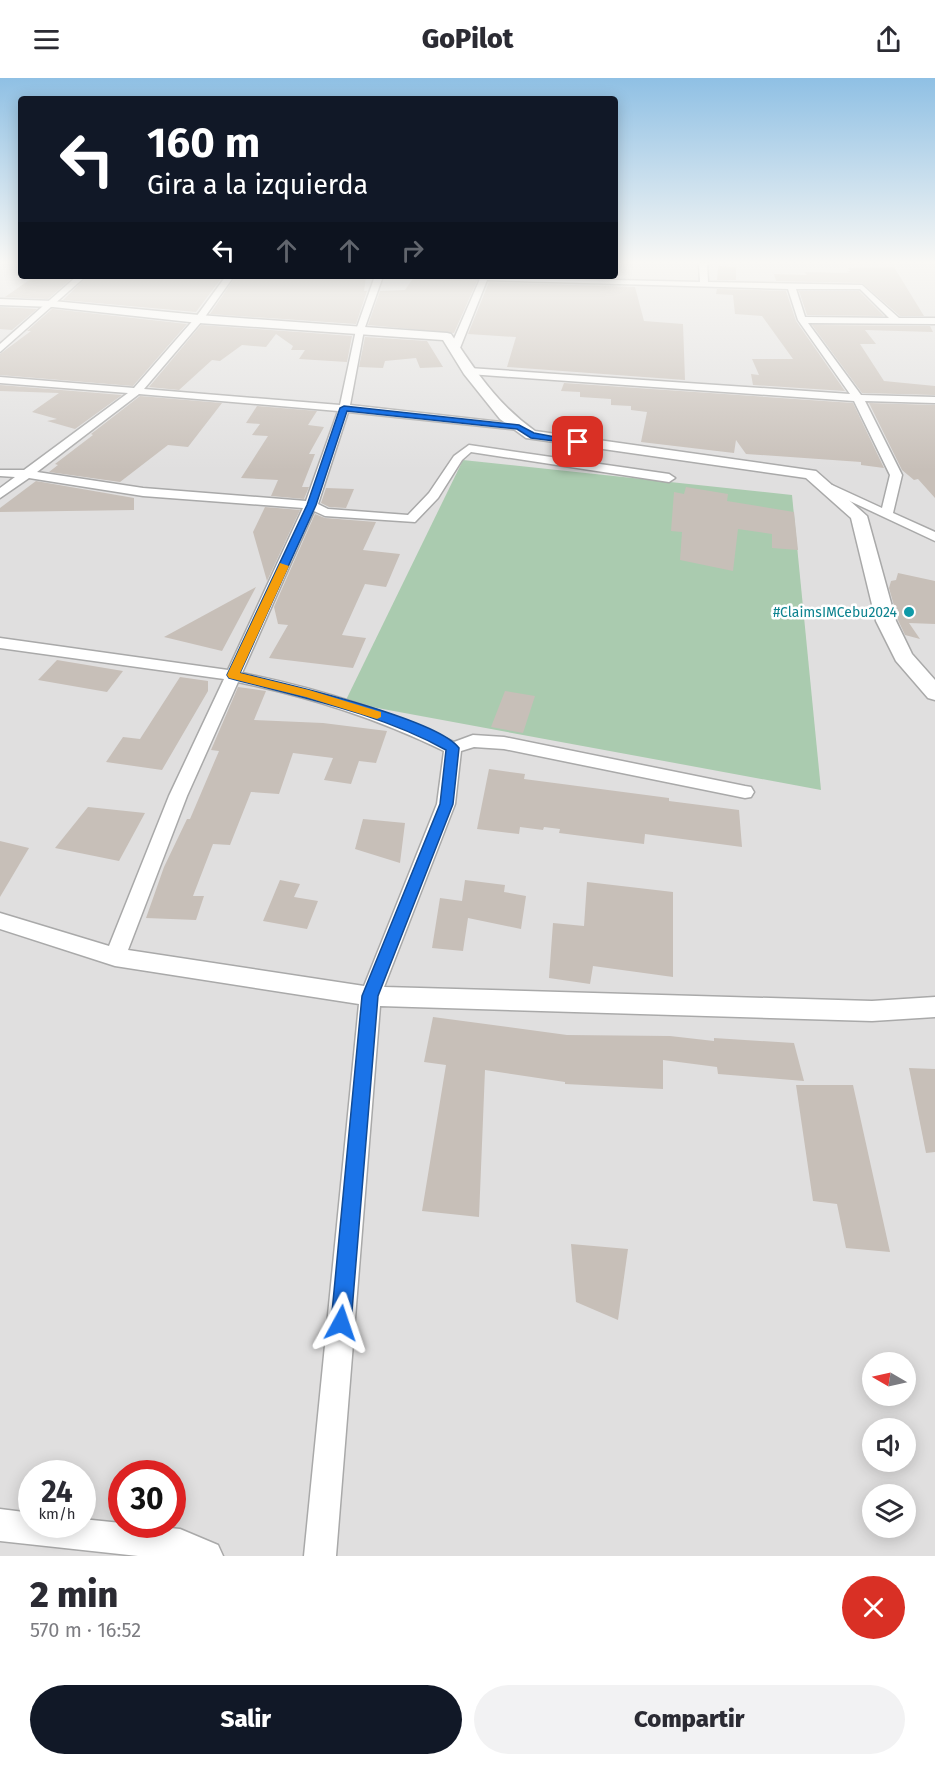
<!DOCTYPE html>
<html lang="es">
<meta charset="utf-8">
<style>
:root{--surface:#fff;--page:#f2f2f3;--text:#2b2b33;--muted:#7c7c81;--accent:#111827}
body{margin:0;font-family:"Fira Sans",sans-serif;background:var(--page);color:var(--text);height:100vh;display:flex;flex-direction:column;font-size:22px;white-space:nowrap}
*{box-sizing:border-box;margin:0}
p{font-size:20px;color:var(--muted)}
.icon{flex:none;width:33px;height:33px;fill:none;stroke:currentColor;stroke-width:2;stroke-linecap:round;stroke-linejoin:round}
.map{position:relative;height:1478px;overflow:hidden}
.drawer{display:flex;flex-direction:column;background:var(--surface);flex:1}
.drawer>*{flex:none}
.banner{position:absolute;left:18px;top:18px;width:600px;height:183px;border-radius:6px;box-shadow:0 3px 15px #0003;background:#111827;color:#fff;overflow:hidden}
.needle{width:39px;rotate:279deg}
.controls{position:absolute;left:862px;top:1274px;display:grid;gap:12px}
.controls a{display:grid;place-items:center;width:54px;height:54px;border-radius:50%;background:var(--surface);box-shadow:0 3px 15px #0003;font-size:30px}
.speed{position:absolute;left:18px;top:1382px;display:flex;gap:12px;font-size:30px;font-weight:700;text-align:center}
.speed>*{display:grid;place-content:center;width:78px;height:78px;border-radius:50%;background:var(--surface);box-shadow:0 3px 15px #0003;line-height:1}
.speed small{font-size:15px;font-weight:400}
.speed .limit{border:9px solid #d22;background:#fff;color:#111}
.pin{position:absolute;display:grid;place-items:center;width:51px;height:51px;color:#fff;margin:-26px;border-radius:12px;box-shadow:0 3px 9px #0006}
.me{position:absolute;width:66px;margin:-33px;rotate:5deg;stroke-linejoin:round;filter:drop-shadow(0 0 4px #0008)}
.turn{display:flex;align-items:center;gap:21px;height:126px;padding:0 30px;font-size:27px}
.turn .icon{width:78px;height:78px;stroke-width:2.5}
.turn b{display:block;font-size:42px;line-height:51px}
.lanes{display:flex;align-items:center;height:57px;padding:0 30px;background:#0003;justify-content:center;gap:30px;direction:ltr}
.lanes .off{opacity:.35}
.round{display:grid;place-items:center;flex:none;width:63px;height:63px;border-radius:32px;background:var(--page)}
.headline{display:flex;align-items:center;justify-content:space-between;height:102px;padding:0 30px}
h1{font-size:36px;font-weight:800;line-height:45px}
.primary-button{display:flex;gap:12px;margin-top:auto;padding:12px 30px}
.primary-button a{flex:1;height:69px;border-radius:36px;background:var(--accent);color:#fff;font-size:24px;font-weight:800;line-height:69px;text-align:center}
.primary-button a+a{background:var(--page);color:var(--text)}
header{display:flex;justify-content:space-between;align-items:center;height:78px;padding:0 30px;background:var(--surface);font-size:27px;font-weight:800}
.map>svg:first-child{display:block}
</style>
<header><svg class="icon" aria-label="menu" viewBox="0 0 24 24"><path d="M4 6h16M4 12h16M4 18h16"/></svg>GoPilot<svg class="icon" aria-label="share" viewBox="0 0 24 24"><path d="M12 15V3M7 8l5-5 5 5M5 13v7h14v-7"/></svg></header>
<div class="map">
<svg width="935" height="1478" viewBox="0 0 935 1478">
<rect width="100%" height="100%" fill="#f2efe9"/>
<path fill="#e0dfdf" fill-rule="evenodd" d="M0,185H21V198H615V185H935V1478H0ZM873,1284H906V1317H873ZM873,1350H906V1383H873ZM32,1395H82V1446H32ZM122,1395H172V1446H122ZM873,1416H906V1449H873Z"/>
<polygon fill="#aacbaf" points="463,382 792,417 821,712 345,624"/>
<g fill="#c7bfb8">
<polygon points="718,188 736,189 736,202 717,202"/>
<polygon points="894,189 924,238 900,238 862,205 776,203 774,196 807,197 805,194 850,195 847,193 851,193 848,190"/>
<polygon points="35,198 74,198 48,221 5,219"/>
<polygon points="88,198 223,198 196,234 63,222"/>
<polygon points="236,198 366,199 364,213 367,213 356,246 210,236"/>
<polygon points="414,199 477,203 454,255 368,247 380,213 405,212"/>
<polygon points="489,204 635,209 644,243 683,246 685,302 507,289 516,259 468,256"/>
<polygon points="717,211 786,213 796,243 845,313 753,307 751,296 759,297 752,281 793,281 762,238 735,236 733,217 716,216"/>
<polygon points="799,213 859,213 884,238 807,237"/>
<polygon points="0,229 37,231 12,252 0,251"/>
<polygon points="52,231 53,231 187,246 133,308 0,297 0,276 31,253 27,253"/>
<polygon points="201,247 352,258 347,284 299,281 305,272 291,272 293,268 276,256 266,269 242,267 220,283 212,282 179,312 149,309"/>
<polygon points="812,247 930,248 933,254 865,252 876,266 860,266 884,303 935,308 935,317 862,315"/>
<polygon points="365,259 427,263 443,289 420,290 416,280 385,283 383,290 359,289"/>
<polygon points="564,305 853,325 884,390 861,387 861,384 746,376 736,362 734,375 641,364 647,334 631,332 631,328 611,327 611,321 580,319 580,314 561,313"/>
<polygon points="0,307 122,317 75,351 47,343 57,341 32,334 59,315 0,313"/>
<polygon points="140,318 222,325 188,369 168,367 120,404 49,394 58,387 55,386 93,357 91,356"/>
<polygon points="869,325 935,327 935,420 918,401 914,402 902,392"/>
<polygon points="257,328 317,333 308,347 324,349 309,376 315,376 302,409 309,409 304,421 271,418 278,402 241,400 268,358 252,357 260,346 246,345"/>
<polygon points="36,403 134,420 134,432 0,434 0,430"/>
<polygon points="686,409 728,416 727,423 794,434 798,472 772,470 772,456 738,451 733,493 680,482 682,454 671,453 674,414 684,416"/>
<polygon points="326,410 354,411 346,430 329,429 321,425"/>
<polygon points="265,429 300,432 267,503 253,454"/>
<polygon points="315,436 325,440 376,444 363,472 400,476 386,509 365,506 342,557 366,560 353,590 269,580 288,547 278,546 274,529"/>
<polygon points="898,495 935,503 935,546 909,545 920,561 905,557 898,542 889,510 891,503 896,502"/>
<polygon points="256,509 222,573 164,559"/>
<polygon points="57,582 123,593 107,614 38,602"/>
<polygon points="180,599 208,603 208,613 162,692 106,684 123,659 140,661"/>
<polygon points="238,609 266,613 254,642 323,645 387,653 376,685 359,683 351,706 324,702 333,680 293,675 279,716 251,714 230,767 213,766 193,818 204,818 196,842 146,840 164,789 187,741 190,741 219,673 211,672"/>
<polygon points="505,613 535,618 523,655 491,649"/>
<polygon points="489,691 525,696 524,701 669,720 669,723 739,732 742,769 645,756 644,766 559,755 560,751 544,749 543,752 520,749 519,756 477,751"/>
<polygon points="88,729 145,735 119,783 55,770"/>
<polygon points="363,741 405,745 400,785 355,771"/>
<polygon points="0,763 29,770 0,819"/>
<polygon points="280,802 300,806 294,819 318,823 307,851 263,843"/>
<polygon points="465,802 505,807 504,814 526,818 521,851 468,840 463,873 432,870 440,820 462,823"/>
<polygon points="587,804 673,814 673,899 593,888 590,906 549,900 553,845 584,848"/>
<polygon points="433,939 567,957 670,958 714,963 714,960 794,965 804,1003 718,996 717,989 663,982 663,1011 565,1006 565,1004 485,992 479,1139 422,1133 446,987 424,984"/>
<polygon points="909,990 935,991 935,1074 926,1075"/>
<polygon points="796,1007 853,1007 890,1174 846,1170 837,1126 813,1123"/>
<polygon points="571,1166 628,1171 618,1242 576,1224"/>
</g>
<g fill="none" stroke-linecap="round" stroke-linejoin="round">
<g stroke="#a9a9a9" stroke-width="3">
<g id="minor">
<path d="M699,185H707L708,204L862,207L899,240H935V246L808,245L861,317L935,319V325L865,323L902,397L893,435L935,454V463L822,410L824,407H832L882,430L890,397L854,323L469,296L464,293L469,290L850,316L798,242L788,211L487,202L460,270L455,273L450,270L480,201L448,200L444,198L700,204ZM796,211H860L889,240L805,239Z"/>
<polygon points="77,198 86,198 0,274 0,266"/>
<path d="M226,198H234L202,243L144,311L340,327L356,252L375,198H383L364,252L350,327L519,346L524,349L519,352L348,334L318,426L328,431L408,437L429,415L454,378L469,367L669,396L675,400L669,404L471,374L462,382L438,420L415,444L325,438L314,433L242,595C316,610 385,631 454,664L473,657L504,659L745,708L751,709L754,714L751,719L745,720L504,671L474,669L461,673L455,726L384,909L872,923L935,919V939L872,943L380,928L336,1478H304L359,926L115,888L0,851V835L109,868L169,718L224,601L0,570V560L228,592L303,430L143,418L29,400L0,420V410L15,399L0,398V392H24L128,315L0,305V299L134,310L196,239ZM139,316L338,333L306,423L143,410L37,394ZM238,604C312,620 376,640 444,673L437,726L364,908L128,872L187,718Z"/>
<polygon points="0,1431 32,1435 32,1446 82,1446 82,1441 180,1451 218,1467 223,1478 138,1478 0,1463"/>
</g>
</g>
<g stroke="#a9a9a9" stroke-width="3">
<path id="tertiary" d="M0,221L53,223L199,237L447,255L451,256C477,295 497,326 535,353L816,393L867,438L896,543L912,576L935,602V622L928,620L896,583L876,543L851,440L806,400L526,360L500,341L464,296L443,262L199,245L53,229L0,227Z"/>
</g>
<use href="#minor" fill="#fff" fill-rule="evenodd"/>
<use href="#tertiary" fill="#fff" fill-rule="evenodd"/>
</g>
<linearGradient id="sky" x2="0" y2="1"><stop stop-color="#8fc0e4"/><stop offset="0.47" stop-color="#f9f8f5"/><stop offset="1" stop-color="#f9f8f5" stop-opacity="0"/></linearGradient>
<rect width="935" height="392" fill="url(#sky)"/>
<path fill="#1a73e8" stroke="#114b97" stroke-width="1.5" d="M344,328L519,347L534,355L582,364L578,366L531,360L517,351L347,333L316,427L240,595C282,605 437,640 459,670L453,726L378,918L351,1245L348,1252L341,1255L334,1252L331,1245L362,918L440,726L446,672C379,635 303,620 229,600L227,597L307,427L340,330Z"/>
<polygon fill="#f59e0b" points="280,485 289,488 240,595 309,612 381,634 381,639 377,641 306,619 229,600 227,597"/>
<circle fill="#0f9aa8" stroke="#fff" stroke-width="2" cx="909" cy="534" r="6"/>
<g text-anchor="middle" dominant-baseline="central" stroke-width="5" stroke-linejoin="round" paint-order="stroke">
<g font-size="14" fill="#0d838f" stroke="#fff" text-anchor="end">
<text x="897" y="534">#ClaimsIMCebu2024</text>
</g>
</g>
</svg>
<div class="controls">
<a><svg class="needle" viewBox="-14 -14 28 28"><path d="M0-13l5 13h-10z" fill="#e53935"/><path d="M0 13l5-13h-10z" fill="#7c7c81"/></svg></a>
<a><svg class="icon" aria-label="sound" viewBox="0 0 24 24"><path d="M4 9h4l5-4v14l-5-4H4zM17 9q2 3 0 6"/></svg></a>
<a><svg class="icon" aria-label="layers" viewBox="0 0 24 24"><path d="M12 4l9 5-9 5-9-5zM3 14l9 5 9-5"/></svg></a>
</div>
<div class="speed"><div>24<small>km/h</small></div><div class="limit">30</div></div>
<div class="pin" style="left:578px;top:364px;background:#d93025"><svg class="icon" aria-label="arrive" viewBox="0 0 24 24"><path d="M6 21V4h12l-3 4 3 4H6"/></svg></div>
<svg class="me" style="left:341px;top:1245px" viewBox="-20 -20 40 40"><path d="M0-17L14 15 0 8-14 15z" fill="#1a73e8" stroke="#fff" stroke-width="4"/></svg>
<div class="banner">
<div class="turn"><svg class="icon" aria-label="left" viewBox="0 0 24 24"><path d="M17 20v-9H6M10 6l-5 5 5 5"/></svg><div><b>160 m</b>Gira a la izquierda</div></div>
<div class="lanes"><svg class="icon" aria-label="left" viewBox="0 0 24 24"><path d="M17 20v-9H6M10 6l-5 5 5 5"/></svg><svg class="icon off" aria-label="ahead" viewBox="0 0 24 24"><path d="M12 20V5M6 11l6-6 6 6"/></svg><svg class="icon off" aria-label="ahead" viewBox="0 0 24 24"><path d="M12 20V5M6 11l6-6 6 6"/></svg><svg class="icon off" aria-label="right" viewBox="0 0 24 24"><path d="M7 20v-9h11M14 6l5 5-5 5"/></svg></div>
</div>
</div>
<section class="drawer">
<div class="headline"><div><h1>2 min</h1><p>570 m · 16:52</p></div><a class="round" style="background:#d93025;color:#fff"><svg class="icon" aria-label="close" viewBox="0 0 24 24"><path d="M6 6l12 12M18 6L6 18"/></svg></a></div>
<div class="primary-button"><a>Salir</a><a>Compartir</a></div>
</section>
